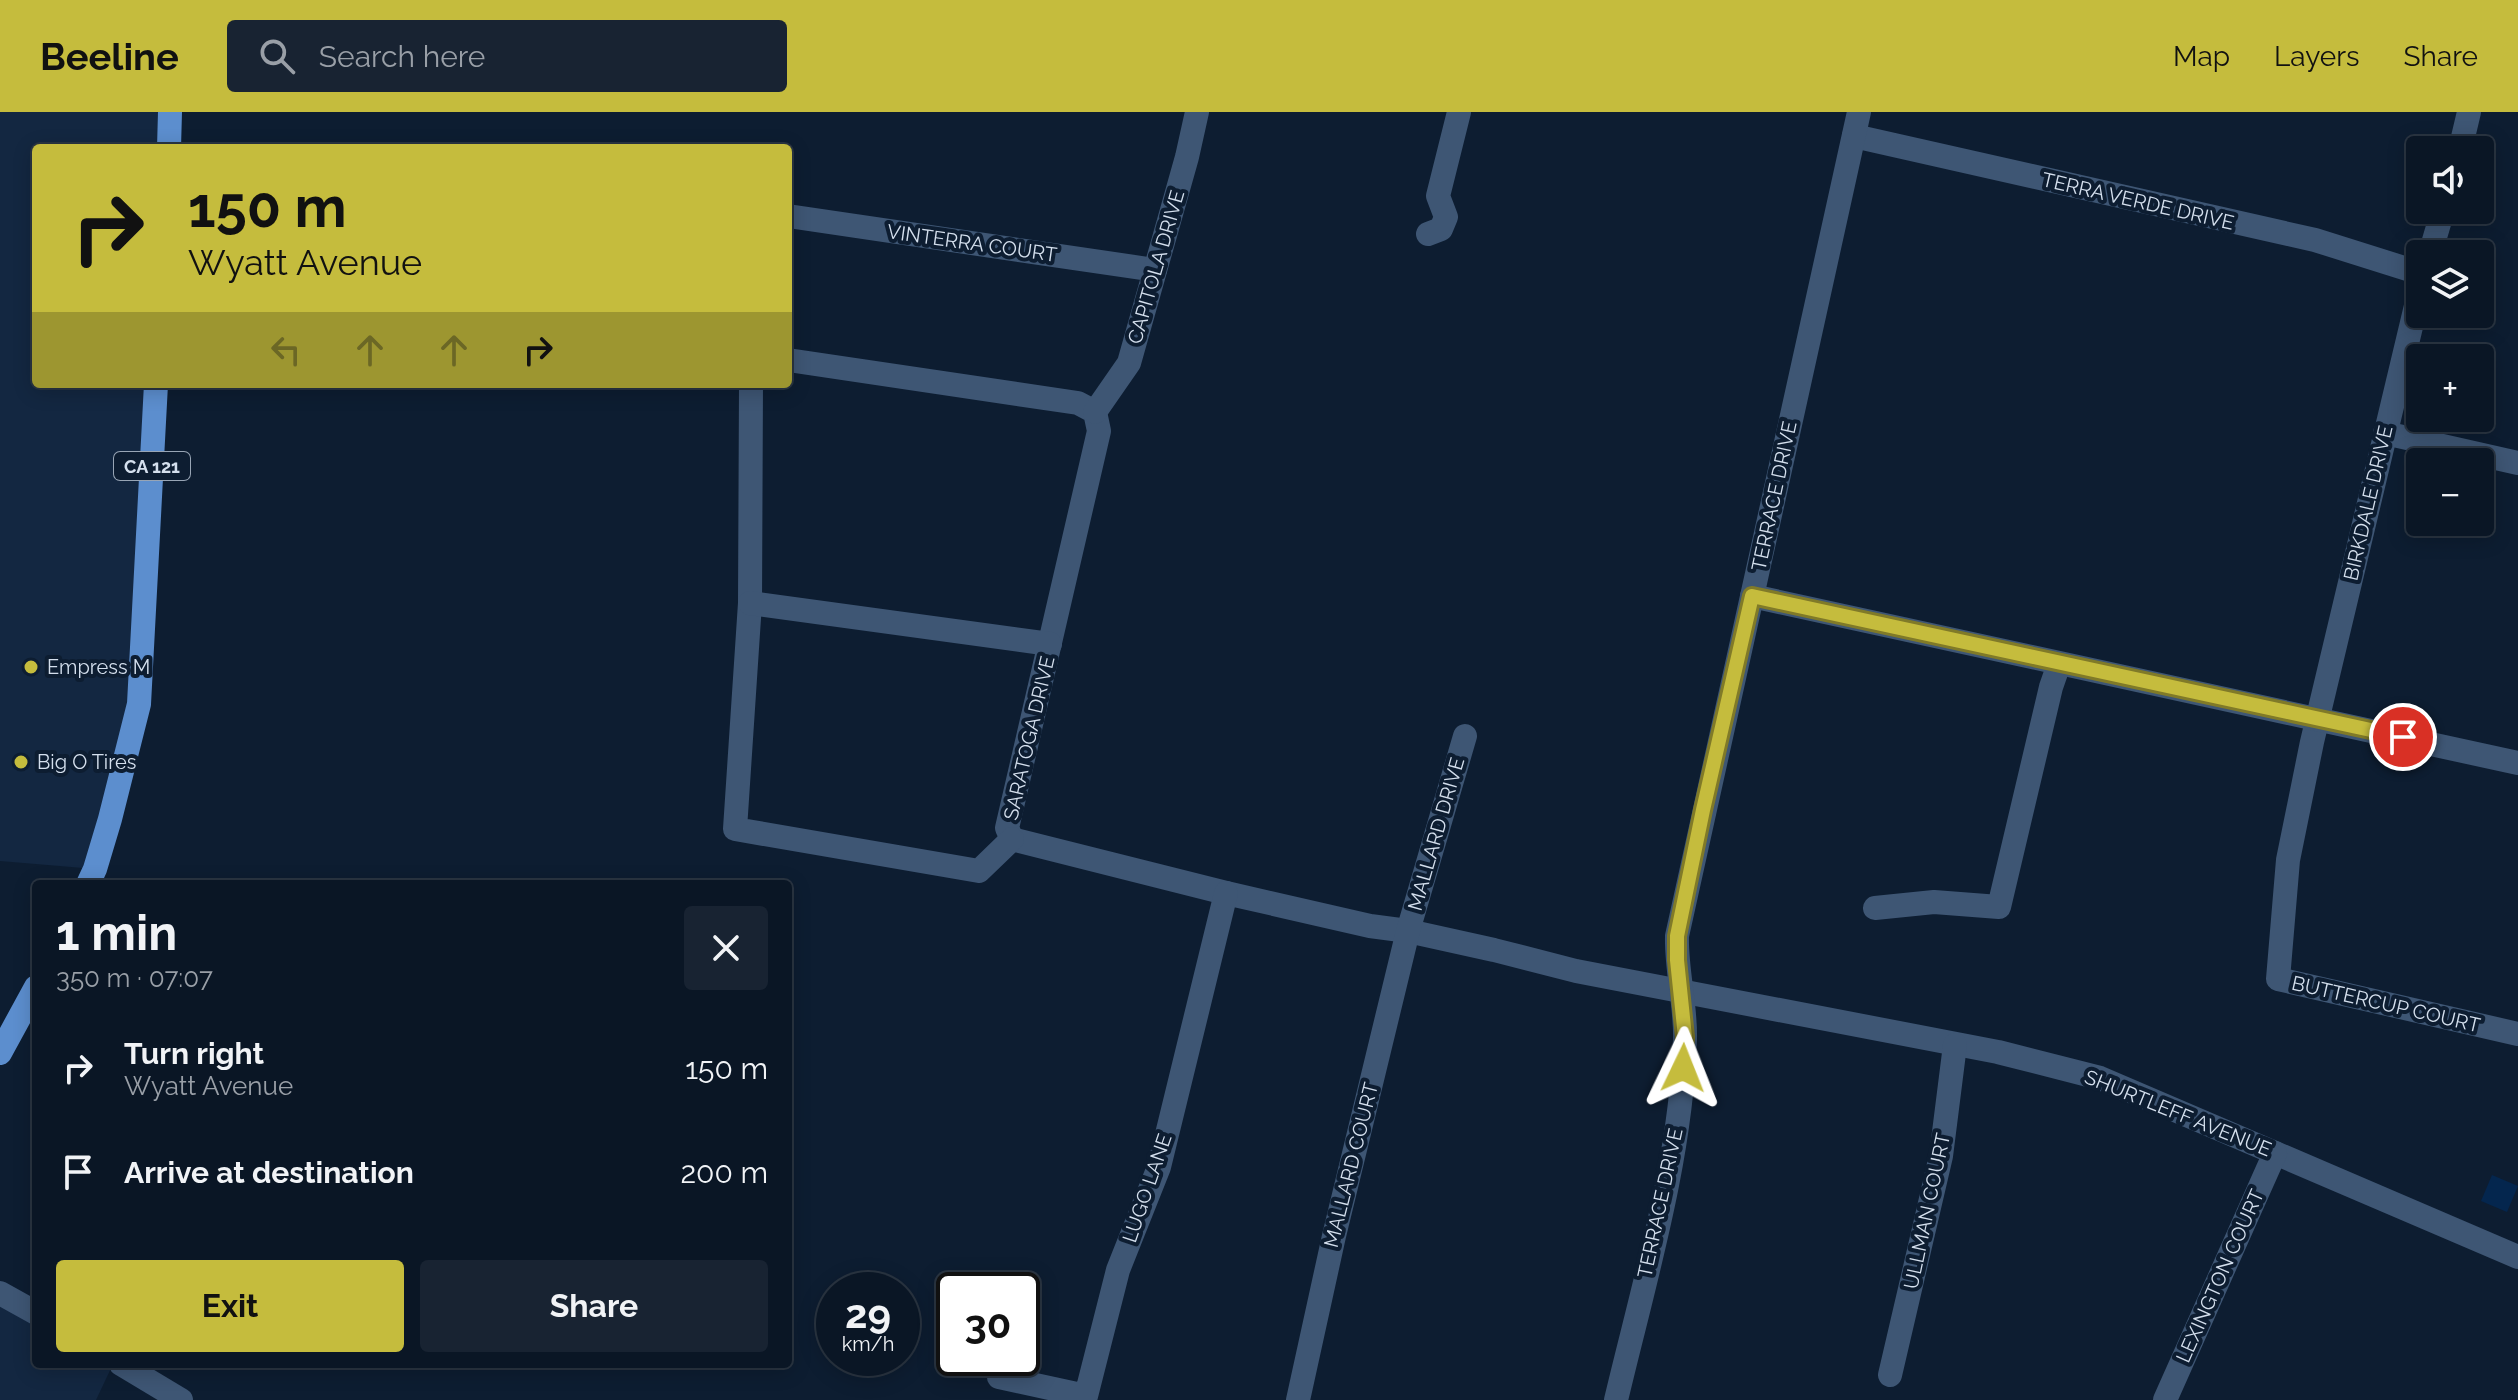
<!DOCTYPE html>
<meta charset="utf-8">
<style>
:root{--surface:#0a1625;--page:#182332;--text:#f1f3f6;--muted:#999fa7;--line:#2a3542;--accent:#c5bc3d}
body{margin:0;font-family:Raleway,sans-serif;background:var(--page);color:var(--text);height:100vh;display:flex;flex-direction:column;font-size:30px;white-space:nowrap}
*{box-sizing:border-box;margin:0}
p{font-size:26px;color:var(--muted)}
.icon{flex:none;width:44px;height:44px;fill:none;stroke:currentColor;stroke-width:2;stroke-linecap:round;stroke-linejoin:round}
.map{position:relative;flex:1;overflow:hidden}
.panel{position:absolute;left:32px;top:768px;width:760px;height:488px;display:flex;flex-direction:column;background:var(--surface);border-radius:8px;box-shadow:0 4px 20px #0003,0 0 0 2px var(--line)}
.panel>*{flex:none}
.guide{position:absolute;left:32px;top:32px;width:760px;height:244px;border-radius:8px;box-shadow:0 4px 20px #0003,0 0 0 2px var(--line);background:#c5bc3d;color:#111;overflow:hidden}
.controls{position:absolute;left:2406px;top:24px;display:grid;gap:16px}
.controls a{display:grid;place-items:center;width:88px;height:88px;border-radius:8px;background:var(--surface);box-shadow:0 4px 20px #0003,0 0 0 2px var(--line);font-size:40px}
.speed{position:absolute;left:816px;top:1160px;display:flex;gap:16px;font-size:40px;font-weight:700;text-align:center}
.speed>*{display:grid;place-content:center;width:104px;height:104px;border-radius:50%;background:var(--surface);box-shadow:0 4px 20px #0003,0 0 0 2px var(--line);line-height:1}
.speed small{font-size:20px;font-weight:400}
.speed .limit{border:4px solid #111;border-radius:12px;background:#fff;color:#111}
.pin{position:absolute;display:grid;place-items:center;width:68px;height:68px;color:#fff;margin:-34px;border:4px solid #fff;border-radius:50%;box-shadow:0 2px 8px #0007}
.me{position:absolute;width:88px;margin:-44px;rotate:2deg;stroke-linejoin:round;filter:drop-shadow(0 0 6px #0008)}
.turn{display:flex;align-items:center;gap:28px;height:168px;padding:0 24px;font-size:36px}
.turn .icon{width:104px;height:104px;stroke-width:2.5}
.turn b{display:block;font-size:56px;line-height:68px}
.lanes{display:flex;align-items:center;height:76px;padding:0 24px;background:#0003;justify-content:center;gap:40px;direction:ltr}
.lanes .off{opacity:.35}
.round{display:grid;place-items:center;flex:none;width:84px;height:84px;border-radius:8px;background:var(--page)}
.summary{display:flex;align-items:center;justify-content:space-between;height:136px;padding:0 24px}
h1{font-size:48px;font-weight:700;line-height:60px}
.action{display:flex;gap:16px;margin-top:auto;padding:16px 24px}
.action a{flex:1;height:92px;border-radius:8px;background:var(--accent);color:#111;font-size:32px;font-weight:700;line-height:92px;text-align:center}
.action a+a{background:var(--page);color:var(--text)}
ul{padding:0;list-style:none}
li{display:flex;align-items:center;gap:24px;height:104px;padding:0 24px}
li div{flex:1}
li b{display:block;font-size:30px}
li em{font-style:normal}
header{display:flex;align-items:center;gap:48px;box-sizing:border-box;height:112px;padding:0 40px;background:var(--accent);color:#111}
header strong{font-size:38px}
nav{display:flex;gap:44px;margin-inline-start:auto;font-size:28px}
.search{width:560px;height:72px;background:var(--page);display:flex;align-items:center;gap:20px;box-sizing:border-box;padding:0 28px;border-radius:8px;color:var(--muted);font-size:30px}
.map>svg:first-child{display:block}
</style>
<header>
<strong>Beeline</strong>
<div class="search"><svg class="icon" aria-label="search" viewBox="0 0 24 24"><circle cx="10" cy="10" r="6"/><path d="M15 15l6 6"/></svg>Search here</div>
<nav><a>Map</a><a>Layers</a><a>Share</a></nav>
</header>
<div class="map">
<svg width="2518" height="1288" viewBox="0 0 2518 1288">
<rect width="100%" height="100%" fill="#0d1d31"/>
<g fill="#132741">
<polygon points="0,0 170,0 169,36 36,36 36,272 156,272 145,518 95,757 0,749"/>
<polygon points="0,1181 36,1201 36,1252 113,1252 96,1288 0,1288"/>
</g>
<polygon fill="#04264e" points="2492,1063 2518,1074 2507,1100 2481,1089"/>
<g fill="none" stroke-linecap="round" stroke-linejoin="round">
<g stroke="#3e5674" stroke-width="24">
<polyline points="1854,24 2315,128 2420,161"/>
<polyline points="2460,38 2469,0"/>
<polyline points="788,104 1155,158"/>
<polyline points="1428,122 1441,117 1446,105 1438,84 1459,0"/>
<polyline points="2430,142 2443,98"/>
<polyline points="2420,177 2312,630 2288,748 2278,867 2518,922"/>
<polyline points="788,248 1078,291 1095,300 1099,319 1007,716 1012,727 1226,781 1370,814 1408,819 1494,838 1576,859 1998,940 2100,966 2518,1145"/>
<polyline points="751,272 750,491 735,717 979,759 1012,727"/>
<polyline points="1095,300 1129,251 1187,45 1197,0"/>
<polyline points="2385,321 2518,351"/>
<polyline points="1752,484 2518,651"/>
<polyline points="750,491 1050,532"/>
<polyline points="1875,796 1934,790 1999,795 2051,575 2059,552"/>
<polyline points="0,1181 36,1201"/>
<polyline points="121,1252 181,1288"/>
<polyline points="1890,1263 1941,1044 1955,933"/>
<polyline points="999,1265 1086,1284 1118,1158 1159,1055 1226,781"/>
<polyline points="1298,1288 1334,1124 1408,819 1465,624"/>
<path d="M1616,1288C1644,1170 1681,1049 1685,927C1686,893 1676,858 1677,824L1859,0"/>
<polyline points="2165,1288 2275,1041"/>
</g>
<g stroke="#5c8ece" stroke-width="24">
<polyline points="169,36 170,0"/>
<polyline points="88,772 95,757 110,707 139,592 156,272"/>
<polyline points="0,941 36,875"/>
</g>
</g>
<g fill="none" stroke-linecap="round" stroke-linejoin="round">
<g stroke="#807a28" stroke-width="20">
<polyline id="route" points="1683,956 1685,925 1677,848 1677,824 1703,698 1752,484 2403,625"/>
</g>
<use href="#route" stroke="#c5bc3d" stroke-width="14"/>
</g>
<g fill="#c5bc3d" stroke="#0d1d31" stroke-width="3">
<circle cx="31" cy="555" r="8"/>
<circle cx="21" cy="650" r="8"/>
</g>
<g text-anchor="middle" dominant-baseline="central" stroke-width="8" stroke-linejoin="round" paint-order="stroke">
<rect fill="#0d1d31" stroke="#98a5b5" stroke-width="2" x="114" y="340" width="76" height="28" rx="6"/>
<g font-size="18" font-weight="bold" fill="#d4dfed">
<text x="152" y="354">CA 121</text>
</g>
<g font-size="20" fill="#d4dfed" stroke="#0d1d31">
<text transform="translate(2138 89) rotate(13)">TERRA VERDE DRIVE</text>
<text transform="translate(972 131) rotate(8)">VINTERRA COURT</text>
<text transform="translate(1156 155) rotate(-74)">CAPITOLA DRIVE</text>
<text transform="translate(1774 384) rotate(-78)">TERRACE DRIVE</text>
<text transform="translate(2368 391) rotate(-77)">BIRKDALE DRIVE</text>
<text transform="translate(1029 626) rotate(-77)">SARATOGA DRIVE</text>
<text transform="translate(1436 722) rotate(-74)">MALLARD DRIVE</text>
<text transform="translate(2386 892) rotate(13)">BUTTERCUP COURT</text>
<text transform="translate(2178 1001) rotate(22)">SHURTLEFF AVENUE</text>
<text transform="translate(1351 1053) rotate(-76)">MALLARD COURT</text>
<text transform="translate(1147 1076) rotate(-71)">LUGO LANE</text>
<text transform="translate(1660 1091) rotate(-78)">TERRACE DRIVE</text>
<text transform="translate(1927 1099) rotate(-78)">ULLMAN COURT</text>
<text transform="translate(2220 1164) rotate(-66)">LEXINGTON COURT</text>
</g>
<g font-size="20" fill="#d4dfed" stroke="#0d1d31" text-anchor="start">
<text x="47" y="555">Empress M</text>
<text x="37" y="650">Big O Tires</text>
</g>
</g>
</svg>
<div class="controls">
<a><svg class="icon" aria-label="sound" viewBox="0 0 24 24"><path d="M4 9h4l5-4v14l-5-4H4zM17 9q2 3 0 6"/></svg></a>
<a><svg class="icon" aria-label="layers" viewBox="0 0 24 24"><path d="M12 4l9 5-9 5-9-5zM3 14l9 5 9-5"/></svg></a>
<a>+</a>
<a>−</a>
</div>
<div class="speed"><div>29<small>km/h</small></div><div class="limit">30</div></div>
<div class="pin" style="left:2403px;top:625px;background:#d93025"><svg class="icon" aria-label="arrive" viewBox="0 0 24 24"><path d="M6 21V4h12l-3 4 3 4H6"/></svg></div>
<svg class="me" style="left:1683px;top:956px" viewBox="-20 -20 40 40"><path d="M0-17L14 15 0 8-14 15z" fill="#c5bc3d" stroke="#fff" stroke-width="4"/></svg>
<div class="guide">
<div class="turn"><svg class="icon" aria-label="right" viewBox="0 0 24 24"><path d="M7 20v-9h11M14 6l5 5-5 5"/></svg><div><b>150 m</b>Wyatt Avenue</div></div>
<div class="lanes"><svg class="icon off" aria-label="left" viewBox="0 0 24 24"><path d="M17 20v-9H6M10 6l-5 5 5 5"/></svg><svg class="icon off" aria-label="ahead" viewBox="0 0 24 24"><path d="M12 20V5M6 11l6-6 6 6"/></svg><svg class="icon off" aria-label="ahead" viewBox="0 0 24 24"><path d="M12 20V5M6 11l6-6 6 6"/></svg><svg class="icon" aria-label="right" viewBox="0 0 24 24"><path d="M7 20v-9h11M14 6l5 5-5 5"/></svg></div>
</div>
<section class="panel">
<div class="summary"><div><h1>1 min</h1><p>350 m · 07:07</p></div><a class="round"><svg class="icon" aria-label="close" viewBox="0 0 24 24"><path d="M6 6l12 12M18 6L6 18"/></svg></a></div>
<ul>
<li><svg class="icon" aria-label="right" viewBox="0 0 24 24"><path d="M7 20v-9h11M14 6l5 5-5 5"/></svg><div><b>Turn right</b><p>Wyatt Avenue</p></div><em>150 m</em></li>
<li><svg class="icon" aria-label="arrive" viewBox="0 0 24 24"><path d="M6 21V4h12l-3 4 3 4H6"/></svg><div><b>Arrive at destination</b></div><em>200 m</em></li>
</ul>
<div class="action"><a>Exit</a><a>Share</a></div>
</section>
</div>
